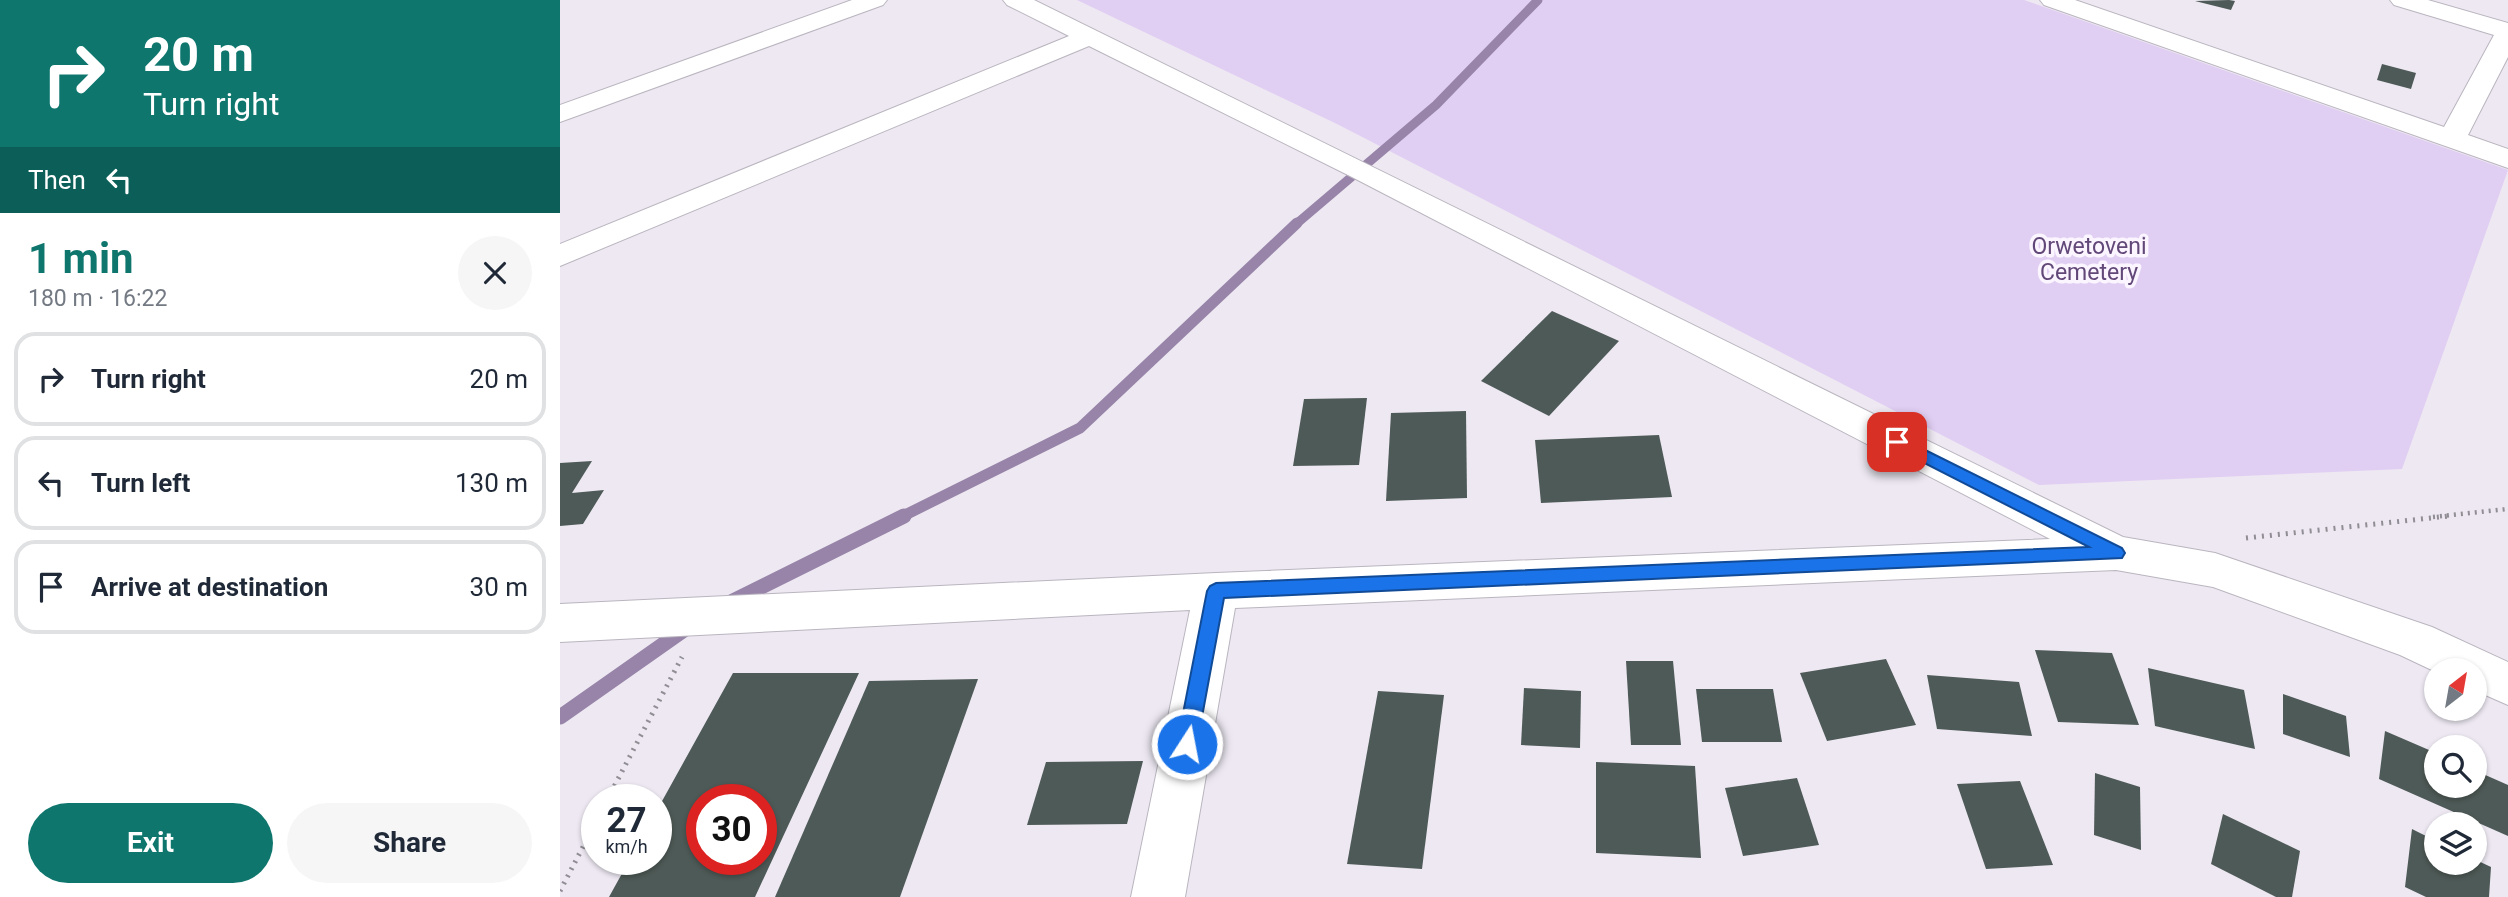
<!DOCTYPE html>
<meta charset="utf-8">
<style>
:root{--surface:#fff;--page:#f6f6f7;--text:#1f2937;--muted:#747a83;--line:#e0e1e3;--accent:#0f766e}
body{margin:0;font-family:Roboto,sans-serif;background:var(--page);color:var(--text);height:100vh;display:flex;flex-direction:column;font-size:26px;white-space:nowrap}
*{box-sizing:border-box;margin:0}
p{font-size:23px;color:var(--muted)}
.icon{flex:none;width:38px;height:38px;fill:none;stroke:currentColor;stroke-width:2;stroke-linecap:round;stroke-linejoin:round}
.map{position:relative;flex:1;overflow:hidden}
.sheet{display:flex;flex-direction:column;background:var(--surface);width:560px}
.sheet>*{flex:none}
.hud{background:#0f766e;color:#fff;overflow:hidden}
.needle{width:46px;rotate:31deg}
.buttons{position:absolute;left:1864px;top:658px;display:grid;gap:14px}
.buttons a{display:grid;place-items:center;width:63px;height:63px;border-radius:50%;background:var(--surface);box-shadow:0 2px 5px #0004;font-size:35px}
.speed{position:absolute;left:21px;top:784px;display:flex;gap:14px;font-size:35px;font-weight:700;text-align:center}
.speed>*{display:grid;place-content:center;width:91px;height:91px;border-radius:50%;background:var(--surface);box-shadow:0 2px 5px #0004;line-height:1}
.speed small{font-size:18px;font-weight:400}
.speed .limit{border:10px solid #d22;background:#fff;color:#111}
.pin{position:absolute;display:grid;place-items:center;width:60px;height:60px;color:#fff;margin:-30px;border-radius:14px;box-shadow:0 4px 10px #0006}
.me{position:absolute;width:77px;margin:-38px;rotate:11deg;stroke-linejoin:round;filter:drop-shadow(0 0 5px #0008)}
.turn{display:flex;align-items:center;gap:24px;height:147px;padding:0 28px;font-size:32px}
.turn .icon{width:91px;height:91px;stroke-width:2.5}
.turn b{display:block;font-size:49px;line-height:60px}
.then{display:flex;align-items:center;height:66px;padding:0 28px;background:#0003;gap:14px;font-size:26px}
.round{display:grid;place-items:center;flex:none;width:74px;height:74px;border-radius:37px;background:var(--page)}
.head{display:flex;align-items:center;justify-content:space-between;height:119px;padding:0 28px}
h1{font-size:42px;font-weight:700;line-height:52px;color:var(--accent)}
.action{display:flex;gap:14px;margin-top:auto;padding:14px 28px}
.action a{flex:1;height:80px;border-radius:42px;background:var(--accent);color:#fff;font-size:28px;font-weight:700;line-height:80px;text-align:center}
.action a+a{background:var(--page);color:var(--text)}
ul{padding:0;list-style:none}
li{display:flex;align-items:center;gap:21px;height:94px;margin:0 14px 10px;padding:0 14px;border:4px solid var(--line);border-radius:21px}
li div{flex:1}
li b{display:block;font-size:26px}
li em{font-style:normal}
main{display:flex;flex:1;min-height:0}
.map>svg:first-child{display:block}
</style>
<main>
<section class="sheet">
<div class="hud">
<div class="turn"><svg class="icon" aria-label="right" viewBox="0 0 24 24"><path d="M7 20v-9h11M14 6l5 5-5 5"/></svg><div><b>20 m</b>Turn right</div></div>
<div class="then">Then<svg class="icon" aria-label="left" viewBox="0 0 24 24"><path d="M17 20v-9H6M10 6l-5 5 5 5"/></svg></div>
</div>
<div class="head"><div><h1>1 min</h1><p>180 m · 16:22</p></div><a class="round"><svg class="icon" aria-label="close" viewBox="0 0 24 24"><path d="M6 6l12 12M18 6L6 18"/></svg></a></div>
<ul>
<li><svg class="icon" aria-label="right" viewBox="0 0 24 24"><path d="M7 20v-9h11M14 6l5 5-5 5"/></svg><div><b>Turn right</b></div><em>20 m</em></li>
<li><svg class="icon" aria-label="left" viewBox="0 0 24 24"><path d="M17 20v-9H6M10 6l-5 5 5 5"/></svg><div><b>Turn left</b></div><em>130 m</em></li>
<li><svg class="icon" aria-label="arrive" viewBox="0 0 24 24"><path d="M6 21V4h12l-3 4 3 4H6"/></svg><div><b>Arrive at destination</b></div><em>30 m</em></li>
</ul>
<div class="action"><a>Exit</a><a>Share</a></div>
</section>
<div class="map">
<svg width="1948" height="897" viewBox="0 0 1948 897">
<rect width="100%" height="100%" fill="#ede8f2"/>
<polygon fill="#e1cef3" points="517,0 1464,0 1948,170 1842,469 1479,485 777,124"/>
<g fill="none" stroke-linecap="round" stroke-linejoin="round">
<polyline stroke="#9784a8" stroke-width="9" points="735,225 876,105 978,0"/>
<polyline stroke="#9784a8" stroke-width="11" points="341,517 520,428 737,223"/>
<g stroke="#9784a8" stroke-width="15">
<polyline points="171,602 344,516"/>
<polyline points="0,717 128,627"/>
</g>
</g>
<g fill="#4e5a57" fill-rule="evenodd">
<polygon points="1669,0 1675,1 1671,10 1635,1"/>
<polygon points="1822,64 1856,73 1851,89 1817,80"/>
<polygon points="992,311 1059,341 989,416 921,381"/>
<polygon points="807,398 799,465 733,466 744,399"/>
<polygon points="906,411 907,498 826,501 831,413"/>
<polygon points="1099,435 1112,497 981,503 975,440"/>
<polygon points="32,461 12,493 44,490 23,524 0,526 0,463"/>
<polygon points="1475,650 1552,653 1579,725 1498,722"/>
<polygon points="1326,659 1356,725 1267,741 1240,673"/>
<polygon points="1066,661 1113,661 1121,745 1071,745"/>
<polygon points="1588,668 1684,690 1695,749 1595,726"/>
<path d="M173,673H299L195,897H49L70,859H96V812ZM142,800H201V859H142Z"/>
<polygon points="1367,675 1459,682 1472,736 1377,729"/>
<polygon points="418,679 340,897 215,897 309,681"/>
<polygon points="964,688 1021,691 1020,748 961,745"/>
<polygon points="1136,689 1213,689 1222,742 1142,742"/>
<polygon points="818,691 884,695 862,869 787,864"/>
<polygon points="1723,694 1786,716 1790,757 1723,734"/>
<polygon points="1825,731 1876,753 1876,786 1914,786 1914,770 1948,785 1948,836 1819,779"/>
<polygon points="583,761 567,824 467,825 486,762"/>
<polygon points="1036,762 1135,766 1141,858 1036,853"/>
<polygon points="1535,773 1580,787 1581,850 1534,835"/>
<polygon points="1237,778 1259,845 1183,856 1165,788"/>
<polygon points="1460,781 1493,865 1426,869 1397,784"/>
<polygon points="1663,814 1740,851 1732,897 1716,897 1651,864"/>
<polygon points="1852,829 1876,841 1876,863 1914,863 1914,859 1931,867 1929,897 1866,897 1845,887"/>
</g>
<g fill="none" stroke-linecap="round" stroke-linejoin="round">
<g stroke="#bab5bf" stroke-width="2">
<g id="minor">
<polygon points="292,0 327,0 323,5 0,122 0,105"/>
<polygon points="443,0 474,0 1563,537 1655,553 1872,627 1948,662 1948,705 1914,690 1914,670 1876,672 1840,655 1653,587 1556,570 675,608 625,897 571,897 630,610 0,642 0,604 656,573 1490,539 790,176 529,46 0,266 0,244 509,36 447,5"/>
<polygon points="1480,0 1515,0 1884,127 1934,35 1834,5 1830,0 1868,0 1948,23 1948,57 1908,135 1948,149 1948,168 1484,5"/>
</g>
</g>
<polyline stroke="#918d94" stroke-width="4.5" stroke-dasharray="2 5" stroke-linecap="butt" points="1873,517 1948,509"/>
<g stroke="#918d94" stroke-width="5" stroke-dasharray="2 6" stroke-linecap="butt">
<polyline points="1686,538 1889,516"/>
<polyline points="47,800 122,657"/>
<polyline points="0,891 37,820"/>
</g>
<use href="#minor" fill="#fff" fill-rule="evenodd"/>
</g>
<polygon fill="#1a73e8" stroke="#114b97" stroke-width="2" points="1337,436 1562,548 1565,553 1562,558 664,598 637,744 634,750 627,753 620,750 617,744 647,591 650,586 656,583 1529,547 1331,446 1329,442"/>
<g text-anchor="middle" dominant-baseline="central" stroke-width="7" stroke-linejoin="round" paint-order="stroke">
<g font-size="23" fill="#624779" stroke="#faf5fe">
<text x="1529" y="246">Orwetoveni<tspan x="1529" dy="26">Cemetery</tspan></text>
</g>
</g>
</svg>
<div class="buttons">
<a><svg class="needle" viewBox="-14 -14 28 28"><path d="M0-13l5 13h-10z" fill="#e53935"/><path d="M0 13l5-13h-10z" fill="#747a83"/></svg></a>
<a><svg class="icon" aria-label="search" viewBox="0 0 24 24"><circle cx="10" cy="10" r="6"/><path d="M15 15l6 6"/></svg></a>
<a><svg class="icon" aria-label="layers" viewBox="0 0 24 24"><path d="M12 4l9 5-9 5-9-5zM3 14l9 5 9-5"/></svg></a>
</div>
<div class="speed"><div>27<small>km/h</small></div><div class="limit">30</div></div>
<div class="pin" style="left:1337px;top:442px;background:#d93025"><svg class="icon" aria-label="arrive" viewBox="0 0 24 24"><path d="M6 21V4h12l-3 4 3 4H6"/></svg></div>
<svg class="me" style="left:627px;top:744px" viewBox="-20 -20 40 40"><circle r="17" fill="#1a73e8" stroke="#fff" stroke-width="3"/><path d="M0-11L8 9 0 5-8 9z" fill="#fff"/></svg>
</div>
</main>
